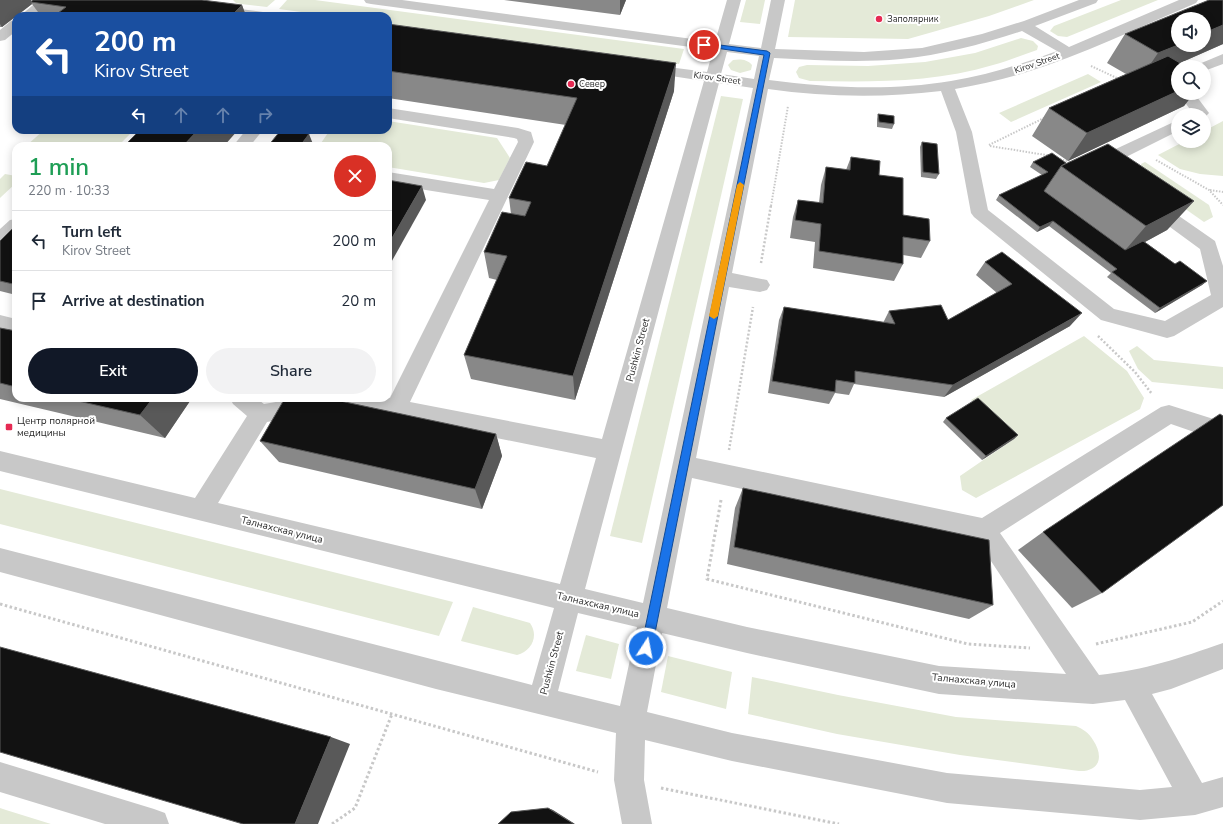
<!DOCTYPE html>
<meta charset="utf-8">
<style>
:root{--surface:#fff;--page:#f2f2f3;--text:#1f2937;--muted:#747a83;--line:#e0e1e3;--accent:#111827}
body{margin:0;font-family:"Nunito Sans",sans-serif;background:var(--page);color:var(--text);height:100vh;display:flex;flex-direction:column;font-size:15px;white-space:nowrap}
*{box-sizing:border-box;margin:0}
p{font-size:13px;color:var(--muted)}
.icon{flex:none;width:22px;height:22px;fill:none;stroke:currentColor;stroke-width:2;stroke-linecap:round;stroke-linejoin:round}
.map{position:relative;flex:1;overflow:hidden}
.drawer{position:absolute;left:12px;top:142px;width:380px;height:260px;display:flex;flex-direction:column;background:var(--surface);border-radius:12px;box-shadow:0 2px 10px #0003}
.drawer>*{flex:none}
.banner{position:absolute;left:12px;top:12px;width:380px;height:122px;border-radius:12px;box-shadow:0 2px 10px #0003;background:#1a4fa0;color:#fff;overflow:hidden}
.tools{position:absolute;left:1171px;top:12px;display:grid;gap:8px}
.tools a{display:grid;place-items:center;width:40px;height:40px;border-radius:50%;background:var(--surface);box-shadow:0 2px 10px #0003;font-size:20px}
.pin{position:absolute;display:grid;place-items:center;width:34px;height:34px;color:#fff;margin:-17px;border:2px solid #fff;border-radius:50%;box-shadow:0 1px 4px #0007}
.me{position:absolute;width:44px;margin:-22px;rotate:11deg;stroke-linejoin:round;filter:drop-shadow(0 0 3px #0008)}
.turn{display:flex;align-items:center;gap:14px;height:84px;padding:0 16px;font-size:18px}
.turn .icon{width:52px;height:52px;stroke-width:2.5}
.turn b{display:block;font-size:28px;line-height:34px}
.lanes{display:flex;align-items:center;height:38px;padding:0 16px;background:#0003;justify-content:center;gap:20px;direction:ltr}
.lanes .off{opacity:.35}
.round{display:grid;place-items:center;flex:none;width:42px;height:42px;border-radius:21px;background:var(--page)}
.overview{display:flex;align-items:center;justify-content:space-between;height:68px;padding:0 16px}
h1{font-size:24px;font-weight:600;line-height:30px;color:#1e9e55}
.action{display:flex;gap:8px;margin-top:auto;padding:8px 16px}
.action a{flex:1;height:46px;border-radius:24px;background:var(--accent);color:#fff;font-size:16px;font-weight:600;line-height:46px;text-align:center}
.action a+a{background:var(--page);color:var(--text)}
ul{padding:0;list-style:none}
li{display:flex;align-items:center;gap:12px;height:60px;padding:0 16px;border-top:1px solid var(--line)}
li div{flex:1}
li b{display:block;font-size:15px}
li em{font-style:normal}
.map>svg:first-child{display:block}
</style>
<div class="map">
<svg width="1223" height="824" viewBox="0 0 1223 824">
<rect width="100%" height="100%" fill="#fff"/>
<g fill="#e4ead8">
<polygon points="233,0 275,0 267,7 241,4 236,3"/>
<polygon points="287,0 315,0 684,49 679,64 388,24 388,16 331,16 279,9"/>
<polygon points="746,0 765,0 760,24 740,22"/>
<polygon points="795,0 1034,0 989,16 908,39 788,37"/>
<polygon points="1121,0 1158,0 1067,37 1058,36 1050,31 1054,26"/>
<path d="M1021,38L1033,41L1038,46L1037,50C1022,55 1008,61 993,65C933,83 871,82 810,81L799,78L796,72L799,67L807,65L868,66L925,62L975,53Z"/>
<path d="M733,60C740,59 747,59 752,65L751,70L740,73L731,70L728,65Z"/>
<polygon points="1088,74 1101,82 1011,122 999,113"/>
<polygon points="721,96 743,99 642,543 610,536"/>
<polygon points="388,121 497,138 510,158 499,180 484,183 388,167 388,146 319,146 330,130 388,130"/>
<polygon points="1223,121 1223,176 1200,174 1180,169 1158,155 1185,141 1204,141 1204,131"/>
<polygon points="44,130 134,130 118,146 26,146"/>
<polygon points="1145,162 1209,205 1213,217 1204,222 1144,180 1141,164"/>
<polygon points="5,174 16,176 16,183 0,198 0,179"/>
<polygon points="1084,336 1127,371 1144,398 1140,409 976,498 962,490 960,476 1014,439 971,400"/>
<polygon points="1137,346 1154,360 1223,367 1223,389 1152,382 1138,369 1129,351"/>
<polygon points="0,489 453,602 439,636 0,524"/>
<path d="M473,607L530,623C539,636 532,651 517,655L461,641Z"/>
<polygon points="586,635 619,644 611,679 576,671"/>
<polygon points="668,656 732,672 726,709 661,692"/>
<path d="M752,677L838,695L956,717L1076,726C1083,729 1089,733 1093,740C1104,756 1100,772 1079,771L960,755L837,734L748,714Z"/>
<polygon points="0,808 6,810 51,824 0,824"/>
</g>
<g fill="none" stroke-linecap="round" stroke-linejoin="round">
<g stroke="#c8c8c8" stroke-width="2" stroke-dasharray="1.5 1.5" stroke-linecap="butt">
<polyline points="1091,66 1119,79"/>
<polyline points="989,145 1044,118"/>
<polyline points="990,146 1052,156"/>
<polyline points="1057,158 1071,163"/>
<polyline points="1156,160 1209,190 1223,205"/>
<polyline points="1210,190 1223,192"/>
<polyline points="771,206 788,106"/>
</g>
<g stroke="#c8c8c8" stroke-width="2.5" stroke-dasharray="2 2" stroke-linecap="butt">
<polyline points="761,263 771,205"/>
<polyline points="1098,336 1135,372 1152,394"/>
<polyline points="729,450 753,307"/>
</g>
<g stroke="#c8c8c8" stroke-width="3" stroke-dasharray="2.5 2.5" stroke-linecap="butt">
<polyline points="721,500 707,579 968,644 1030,648"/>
<polyline points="0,604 598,772"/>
<polyline points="1096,644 1192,622 1223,601"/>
<polyline points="661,788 839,824"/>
<polyline points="332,824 355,808 392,714"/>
</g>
<g fill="#c8c8c8" fill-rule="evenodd">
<polygon points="39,0 54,0 36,16 20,16"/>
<path d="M364,0H402L715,42L727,0H741L729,44L761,48L771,0H785L775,49L864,52L922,48L982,34L1024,21L1079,0H1098L1096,3L1035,26L1069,47L1179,0H1198L1196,3C1139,27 1083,55 1024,73C1001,80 978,85 955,89L972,132L988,210L1114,309L1165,321L1211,295L1200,249L1144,208L1141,204L1144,200L1150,198L1156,200L1215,241L1223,266V307L1174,336L1167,338L1101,320L974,217L971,213L956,132L941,91C883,98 825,97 768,89L732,273L767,280L770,285L767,290L760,292L729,287L696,458L982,518L1161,407L1169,405L1223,422V442L1171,424L1000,533L1099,675C1145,670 1180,658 1223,643V669L1171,689L1152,694L1202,783L1223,777V807L1195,815L1140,820L947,803L732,761L645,740L644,780L652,824H622L614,780L616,733L436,689L0,572V548L532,685L554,608L0,471V451L195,498L247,416L233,404L230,398H256L264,404L299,398H390L489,200L388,184V172L494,189L518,142L517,139L514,138L388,118V108L518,128L531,132L534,142L410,402L602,439L704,81L645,72L640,71L638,68L640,65L645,64L707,72L713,50L371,4L366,3ZM1022,31L1057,51C1022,64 988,75 951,81C892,91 829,88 769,80L774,58C816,60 859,63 901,59C942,55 983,44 1022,31ZM727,52L759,56L754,79L721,74ZM719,83L753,88L643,603L585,589ZM347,408L596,458L560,584L218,503L267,422ZM692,478L977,540L1066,674L939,666L747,627L667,608ZM578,613L637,627L620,706L558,691ZM662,633L747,653L939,694L1093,704L1125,700L1172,787L1140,790L947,773L732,733L647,712Z"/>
<polygon points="216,6 263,12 268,13 270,16 230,16 211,13 209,10 211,7"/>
<polygon points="16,20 16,31 5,40 0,41 0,30 11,21"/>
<polygon points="1223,54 1223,64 1204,71 1204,67 1197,67 1199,64"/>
<polygon points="1178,93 1194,93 1209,113 1204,118 1204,115 1190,115 1192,112"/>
<polygon points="1178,120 1178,131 1102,169 1096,171 1090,169 1088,165 1090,161"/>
<polygon points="246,130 263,130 250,146 233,146"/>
<polygon points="16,219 16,236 7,245 0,247 0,229 10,220"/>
<polygon points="0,315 16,319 16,335 0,331"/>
<polygon points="0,762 154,809 165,813 169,824 105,824 0,792"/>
</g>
</g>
<g fill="#888">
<polygon points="0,0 31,0 32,1 242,5 246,16 41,16 32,4 2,27 0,27"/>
<polygon points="504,0 626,0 620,15"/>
<polygon points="1223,0 1223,44 1180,63 1178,93 1194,93 1184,106 1068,161 1032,136 1049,108 1126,74 1107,63 1125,34"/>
<polygon points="388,24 674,91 575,400 471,379 464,355 497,280 489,278 484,252 511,214 509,198 547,166 566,125 388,98"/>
<polygon points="878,114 894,124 892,129 877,127 877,119"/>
<polygon points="922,142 939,174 936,179 921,177 920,147"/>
<polygon points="851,157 879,175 903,215 930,241 921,258 903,255 903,264 894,281 813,268 815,242 790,238 793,217 798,200 819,203 821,185 826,167 846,170"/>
<polygon points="1033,162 1066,163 1194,201 1167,230 1145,242 1175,264 1207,281 1202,285 1155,313 1107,277 1111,273 1049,226 1037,232 996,200 999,195 1042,175 1030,167"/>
<polygon points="16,225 16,295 0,291 0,241"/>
<polygon points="985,262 1070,326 944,397 854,384 849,395 835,393 829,404 768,393 779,320 784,307 883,323 889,311 948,320 997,293 976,275"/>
<polygon points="0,328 16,331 16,398 192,398 165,438 0,399"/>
<polygon points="946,418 1018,435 1014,439 982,460 943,422"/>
<polygon points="496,434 502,456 482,509 279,462 260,441"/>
<polygon points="743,488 993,605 969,619 727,564 735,508"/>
<polygon points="1043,532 1102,593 1072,608 1018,550"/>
</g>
<g fill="#595959">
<polygon points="0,0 31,0 32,2 31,2 32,4 2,27 0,24"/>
<polygon points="620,0 626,0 620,15"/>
<polygon points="242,5 246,16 231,16"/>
<polygon points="1223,25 1223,44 1139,81 1158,53 1178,45 1204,45 1204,33"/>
<polygon points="676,63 674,91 575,400 573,376"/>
<polygon points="1178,91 1178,93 1194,93 1184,106 1068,161 1087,133"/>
<polygon points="198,130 238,130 224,146 183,146"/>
<polygon points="309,134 313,144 312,146 300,146"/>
<polygon points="422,186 426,200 388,268 388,245"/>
<polygon points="1194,201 1167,230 1121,255 1146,226"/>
<polygon points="1053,221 1049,226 1037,232 1040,227"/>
<polygon points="16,280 16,287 13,284"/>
<polygon points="1207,281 1202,285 1155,313 1160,308"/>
<polygon points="1082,313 1070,326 944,397 953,385"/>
<polygon points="153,398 192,398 165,438 140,415"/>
<polygon points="496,434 502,456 482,509 475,489"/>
<polygon points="1018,435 1014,439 982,460 986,456"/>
<polygon points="331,737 350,744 318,824 295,824"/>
<polygon points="548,808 553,810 575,824 574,824"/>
</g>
<g fill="#121212" stroke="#595959">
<polygon points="33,0 202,0 242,5 231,16 54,16 66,7 31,2"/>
<polygon points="1209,0 1223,0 1223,25 1204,33 1204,19 1178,19 1178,45 1158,53 1125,34"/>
<polygon points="388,24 676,63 573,376 464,355 507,256 484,252 502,212 525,216 531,202 509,198 526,162 547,166 577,98 388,71"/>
<polygon points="1168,56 1187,67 1178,67 1178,91 1087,133 1049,108"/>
<polygon points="878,114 894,116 894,124 879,122"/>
<polygon points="140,130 198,130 183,146 124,146"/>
<polygon points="281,130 284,130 309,134 300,146 268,146"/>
<polygon points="922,142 937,144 939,174 923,172"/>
<polygon points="1108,144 1194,201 1146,226 1061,166"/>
<polygon points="1052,153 1066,163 1061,166 1044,191 1125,250 1143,241 1175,264 1180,261 1207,281 1160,308 1112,272 1117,269 1053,221 1040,227 999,195 1048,172 1033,162"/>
<polygon points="851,157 880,161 879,175 903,178 903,215 929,219 930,241 903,237 903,264 819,251 821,224 795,220 798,200 823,203 826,167 850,170"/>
<polygon points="388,180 422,186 388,245"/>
<polygon points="16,225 16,280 13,284 0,281 0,241"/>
<polygon points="1002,252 1082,313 953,385 855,371 855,383 836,380 835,392 772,381 784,307 895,324 889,311 941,305 948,320 1012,284 985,262"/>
<polygon points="0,328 16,331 16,387 0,383"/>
<polygon points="65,398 153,398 140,415"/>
<polygon points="285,398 326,398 496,434 475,489 260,441"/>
<polygon points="978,398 1018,435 986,456 946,418"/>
<polygon points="1220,414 1223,416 1223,505 1102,593 1043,532"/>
<polygon points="743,488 989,540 993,605 734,547"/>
<polygon points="0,647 331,737 295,824 243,824 0,752"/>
<polygon points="548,808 574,824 498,824 511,812"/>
</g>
<polygon fill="#1a73e8" stroke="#114b97" points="704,43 767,51 770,53 652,648 650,652 646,653 642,652 641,648 764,55 702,46 702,44"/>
<polygon fill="#f59e0b" points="740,182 744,185 718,316 714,319 709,316 737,185"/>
<g fill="#e62a53" stroke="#fff" stroke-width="1.5">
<circle cx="879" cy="19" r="4"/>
<circle cx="571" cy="84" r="4"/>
<rect x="5" y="423" width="8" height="8" rx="2"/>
</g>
<g text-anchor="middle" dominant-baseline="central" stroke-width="4" stroke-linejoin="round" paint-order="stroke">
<g font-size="9" fill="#2b2b2b" stroke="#fff" text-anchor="start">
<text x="887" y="19">Заполярник</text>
<text x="579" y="84">Север</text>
</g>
<g font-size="9" fill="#2b2b2b" stroke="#fff">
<text transform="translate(1037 63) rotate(-19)">Kirov Street</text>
<text transform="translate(717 78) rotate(8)">Kirov Street</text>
</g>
<g font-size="10" fill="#2b2b2b" stroke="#fff">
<text transform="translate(638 350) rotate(-75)">Pushkin Street</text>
<text transform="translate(282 530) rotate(14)">Талнахская улица</text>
<text transform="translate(598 605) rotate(13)">Талнахская улица</text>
<text transform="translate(552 663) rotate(-75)">Pushkin Street</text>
<text transform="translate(974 681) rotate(5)">Талнахская улица</text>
</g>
<g font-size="10" fill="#2b2b2b" stroke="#fff" text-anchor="start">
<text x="17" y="421">Центр полярной<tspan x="17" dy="12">медицины</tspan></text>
</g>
</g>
</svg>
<div class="tools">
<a><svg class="icon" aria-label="sound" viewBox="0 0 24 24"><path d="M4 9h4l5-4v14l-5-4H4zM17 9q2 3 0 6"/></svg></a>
<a><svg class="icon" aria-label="search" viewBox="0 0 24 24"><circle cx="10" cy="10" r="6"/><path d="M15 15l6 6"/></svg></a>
<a><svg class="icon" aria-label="layers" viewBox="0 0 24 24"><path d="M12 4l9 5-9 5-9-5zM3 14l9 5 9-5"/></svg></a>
</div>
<div class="pin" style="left:704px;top:45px;background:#d93025"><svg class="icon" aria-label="arrive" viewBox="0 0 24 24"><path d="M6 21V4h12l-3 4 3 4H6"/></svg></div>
<svg class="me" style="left:646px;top:648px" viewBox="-20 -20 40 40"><circle r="17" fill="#1a73e8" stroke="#fff" stroke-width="3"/><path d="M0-11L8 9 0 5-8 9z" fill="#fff"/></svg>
<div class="banner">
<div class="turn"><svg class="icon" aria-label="left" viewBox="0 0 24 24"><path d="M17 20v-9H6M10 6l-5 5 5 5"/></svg><div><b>200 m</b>Kirov Street</div></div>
<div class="lanes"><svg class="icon" aria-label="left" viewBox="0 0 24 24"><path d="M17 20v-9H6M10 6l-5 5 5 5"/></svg><svg class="icon off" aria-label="ahead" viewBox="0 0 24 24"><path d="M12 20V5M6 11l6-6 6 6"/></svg><svg class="icon off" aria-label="ahead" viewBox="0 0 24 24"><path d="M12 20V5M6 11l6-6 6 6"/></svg><svg class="icon off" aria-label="right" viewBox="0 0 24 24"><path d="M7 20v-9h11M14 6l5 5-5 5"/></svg></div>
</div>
<section class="drawer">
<div class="overview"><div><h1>1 min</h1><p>220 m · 10:33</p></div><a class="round" style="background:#d93025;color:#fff"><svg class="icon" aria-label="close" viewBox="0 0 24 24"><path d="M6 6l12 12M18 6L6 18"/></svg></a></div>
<ul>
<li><svg class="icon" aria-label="left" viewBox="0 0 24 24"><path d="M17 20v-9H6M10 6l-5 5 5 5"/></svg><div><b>Turn left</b><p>Kirov Street</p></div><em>200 m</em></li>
<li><svg class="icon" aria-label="arrive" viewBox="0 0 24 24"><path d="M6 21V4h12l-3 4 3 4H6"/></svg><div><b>Arrive at destination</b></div><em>20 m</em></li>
</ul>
<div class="action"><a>Exit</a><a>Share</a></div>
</section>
</div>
